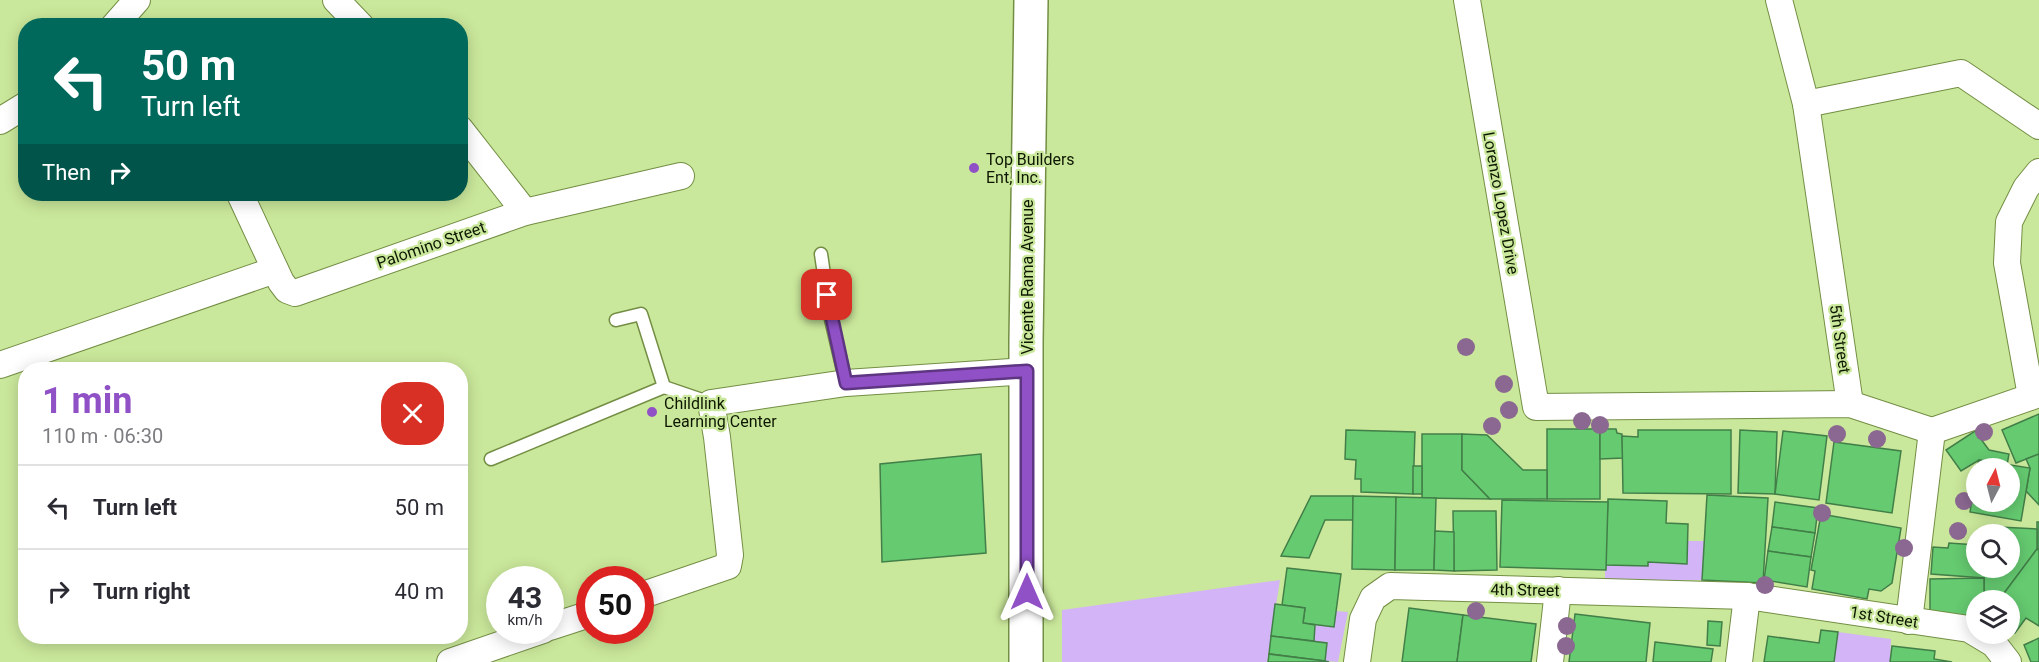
<!DOCTYPE html>
<meta charset="utf-8">
<style>
:root{--surface:#fff;--page:#f2f2f3;--text:#2b2b33;--muted:#7c7c81;--line:#e1e1e2;--accent:#9051c7}
body{margin:0;font-family:Roboto,sans-serif;background:var(--page);color:var(--text);height:100vh;display:flex;flex-direction:column;font-size:22px;white-space:nowrap}
*{box-sizing:border-box;margin:0}
p{font-size:20px;color:var(--muted)}
.icon{flex:none;width:33px;height:33px;fill:none;stroke:currentColor;stroke-width:2;stroke-linecap:round;stroke-linejoin:round}
.map{position:relative;flex:1;overflow:hidden}
.side{position:absolute;left:18px;top:362px;width:450px;height:282px;display:flex;flex-direction:column;background:var(--surface);border-radius:24px;box-shadow:0 3px 15px #0003}
.side>*{flex:none}
.top-card{position:absolute;left:18px;top:18px;width:450px;height:183px;border-radius:24px;box-shadow:0 3px 15px #0003;background:#00695c;color:#fff;overflow:hidden}
.needle{width:39px;rotate:7deg}
.controls{position:absolute;left:1966px;top:458px;display:grid;gap:12px}
.controls a{display:grid;place-items:center;width:54px;height:54px;border-radius:50%;background:var(--surface);box-shadow:0 3px 15px #0003;font-size:30px}
.speed{position:absolute;left:486px;top:566px;display:flex;gap:12px;font-size:30px;font-weight:700;text-align:center}
.speed>*{display:grid;place-content:center;width:78px;height:78px;border-radius:50%;background:var(--surface);box-shadow:0 3px 15px #0003;line-height:1}
.speed small{font-size:15px;font-weight:400}
.speed .limit{border:9px solid #d22;background:#fff;color:#111}
.pin{position:absolute;display:grid;place-items:center;width:51px;height:51px;color:#fff;margin:-26px;border-radius:12px;box-shadow:0 3px 9px #0006}
.me{position:absolute;width:66px;margin:-33px;rotate:0deg;stroke-linejoin:round;filter:drop-shadow(0 0 4px #0008)}
.turn{display:flex;align-items:center;gap:21px;height:126px;padding:0 24px;font-size:27px}
.turn .icon{width:78px;height:78px;stroke-width:2.5}
.turn b{display:block;font-size:42px;line-height:51px}
.then{display:flex;align-items:center;height:57px;padding:0 24px;background:#0003;gap:12px;font-size:22px}
.round{display:grid;place-items:center;flex:none;width:63px;height:63px;border-radius:24px;background:var(--page)}
.overview{display:flex;align-items:center;justify-content:space-between;height:102px;padding:0 24px}
h1{font-size:36px;font-weight:700;line-height:45px;color:var(--accent)}
ul{padding:0;list-style:none}
li{display:flex;align-items:center;gap:18px;height:84px;padding:0 24px;border-top:2px solid var(--line)}
li div{flex:1}
li b{display:block;font-size:22px}
li em{font-style:normal}
.map>svg:first-child{display:block}
</style>
<div class="map">
<svg width="2039" height="662" viewBox="0 0 2039 662">
<rect width="100%" height="100%" fill="#cae89b"/>
<g fill="#d3b4f7">
<polygon points="1688,541 1705,541 1702,580 1605,581 1605,565 1647,566 1648,562 1687,564"/>
<polygon points="1280,580 1267,662 1062,662 1062,610"/>
<polygon points="1336,611 1348,612 1338,662 1325,661 1327,643 1314,641 1315,625 1334,627"/>
<polygon points="1838,632 1891,639 1890,662 1834,662"/>
</g>
<g fill="#65ca70" stroke="#427f48" stroke-width="1.5">
<polygon points="2039,414 2039,454 2016,463 2002,430"/>
<rect x="1547" y="429" width="53" height="70"/>
<polygon points="1600,429 1616,429 1617,433 1622,434 1623,458 1600,459"/>
<polygon points="1346,430 1415,432 1413,494 1361,492 1361,479 1355,479 1356,460 1345,459"/>
<polygon points="1638,430 1731,430 1731,494 1623,493 1622,436 1638,437"/>
<polygon points="1740,430 1777,432 1775,494 1738,493"/>
<polygon points="1783,431 1827,436 1819,500 1775,494"/>
<polygon points="1975,431 1989,450 2009,454 2007,465 1979,460 1961,471 1946,450"/>
<polygon points="1422,434 1462,434 1462,470 1490,499 1422,498"/>
<polygon points="1462,434 1487,435 1523,470 1547,470 1547,499 1490,499 1462,470"/>
<polygon points="1834,442 1901,451 1892,513 1826,503"/>
<polygon points="981,454 986,553 882,562 880,464"/>
<polygon points="2039,454 2039,505 2026,491 2030,468 2026,459"/>
<polygon points="1979,460 2030,468 2021,521 1970,512 1977,469 1977,501 2010,501 2010,468 1977,468"/>
<rect x="1413" y="466" width="9" height="28"/>
<polygon points="1707,495 1768,498 1763,583 1702,580"/>
<polygon points="1311,496 1353,496 1353,520 1325,520 1309,558 1281,556"/>
<polygon points="1353,496 1396,497 1395,570 1352,569"/>
<polygon points="1396,497 1436,498 1434,570 1395,570"/>
<polygon points="1608,499 1667,501 1666,523 1688,524 1687,564 1648,562 1648,566 1605,565"/>
<polygon points="1502,500 1608,502 1606,570 1500,567"/>
<polygon points="1775,502 1818,508 1815,533 1772,527"/>
<polygon points="1453,511 1496,511 1497,570 1454,571"/>
<polygon points="1821,514 1901,528 1892,583 1881,591 1869,589 1867,599 1812,589 1815,571 1811,570"/>
<polygon points="2037,522 2039,522 2039,550 2037,549"/>
<polygon points="1772,527 1815,533 1811,557 1768,551"/>
<polygon points="1999,527 2037,529 2037,549 1999,600 1984,595 1984,578 1931,574 1933,547 1948,548 1949,543 1977,545 1977,567 2010,567 2010,534 1999,534"/>
<polygon points="1435,531 1454,532 1454,571 1434,570"/>
<polygon points="2037,549 2039,550 2039,626 2026,618 2015,633 2010,629 2010,600 1999,600"/>
<polygon points="1768,551 1811,557 1807,587 1764,580"/>
<polygon points="1287,568 1341,574 1334,627 1303,623 1305,608 1282,605"/>
<polygon points="1984,578 1984,600 1977,600 1977,617 1930,617 1930,579"/>
<polygon points="1275,604 1305,608 1303,623 1315,625 1314,641 1271,636"/>
<polygon points="1409,608 1463,615 1457,662 1402,662"/>
<polygon points="1575,614 1650,623 1646,662 1569,662"/>
<polygon points="1463,615 1536,624 1531,662 1457,662"/>
<polygon points="1708,621 1722,622 1720,646 1707,645"/>
<polygon points="1821,630 1838,632 1834,662 1764,662 1768,636 1819,643"/>
<polygon points="1271,636 1327,643 1325,661 1269,654"/>
<polygon points="2039,638 2039,662 2031,662 2024,645"/>
<polygon points="1655,642 1713,649 1711,662 1653,662"/>
<polygon points="1892,646 1935,651 1934,659 1952,662 1890,662"/>
<polygon points="1269,654 1325,661 1329,662 1268,662"/>
</g>
<g fill="none" stroke-linecap="round" stroke-linejoin="round">
<g stroke="#738e44" stroke-width="15">
<g id="lane">
<polyline points="821,254 830,315 846,383"/>
<polyline points="616,320 641,314 664,387 711,403"/>
<polyline points="491,459 664,387"/>
</g>
</g>
<g stroke="#738e44" stroke-width="28">
<g id="street">
<polyline points="336,0 361,26"/>
<polyline points="1467,0 1536,407 1850,404 1932,431"/>
<polyline points="1779,0 1806,104 1850,404"/>
<polyline points="114,26 137,0"/>
<polyline points="1806,104 1961,73 2039,126"/>
<polyline points="0,121 26,105"/>
<polyline points="460,129 525,212"/>
<polyline points="240,194 281,282 287,290 295,293 525,212 681,176"/>
<polyline points="0,365 275,270"/>
<polyline points="2031,396 2007,263 2009,222 2026,188 2039,172"/>
<polyline points="1932,431 2039,394"/>
<polyline points="640,596 728,566 730,555 717,437 711,403 846,383 1027,371"/>
<polyline points="1909,621 1932,431"/>
<polyline points="550,627 590,614"/>
<polyline points="450,662 543,630"/>
<polyline points="1357,662 1363,619 1373,598 1390,586 1747,596 1969,629 1994,644 2008,662"/>
<polyline points="1550,662 1558,590"/>
<polyline points="1739,662 1747,596"/>
</g>
</g>
<g stroke="#738e44" stroke-width="36">
<polyline id="secondary" points="1026,662 1026,342 1031,0"/>
</g>
<use href="#lane" stroke="#fff" stroke-width="12"/>
<use href="#street" stroke="#fff" stroke-width="26"/>
<use href="#secondary" stroke="#fff" stroke-width="33"/>
</g>
<g fill="#8b6891">
<circle cx="1466" cy="347" r="9"/>
<circle cx="1504" cy="384" r="9"/>
<circle cx="1509" cy="410" r="9"/>
<circle cx="1582" cy="421" r="9"/>
<circle cx="1600" cy="425" r="9"/>
<circle cx="1492" cy="426" r="9"/>
<circle cx="1984" cy="432" r="9"/>
<circle cx="1837" cy="434" r="9"/>
<circle cx="1877" cy="439" r="9"/>
<circle cx="1964" cy="501" r="9"/>
<circle cx="1822" cy="513" r="9"/>
<circle cx="1958" cy="531" r="9"/>
<circle cx="1904" cy="548" r="9"/>
<circle cx="1765" cy="585" r="9"/>
<circle cx="1476" cy="611" r="9"/>
<circle cx="1567" cy="626" r="9"/>
<circle cx="1566" cy="646" r="9"/>
</g>
<g fill="none" stroke-linecap="round" stroke-linejoin="round">
<g stroke="#5e3581" stroke-width="15">
<polyline id="route" points="827,295 846,383 1027,371 1027,592"/>
</g>
<use href="#route" stroke="#9051c7" stroke-width="10"/>
</g>
<g fill="#9051c7" stroke="#cae89b" stroke-width="2">
<circle cx="974" cy="168" r="6"/>
<circle cx="652" cy="412" r="6"/>
</g>
<g text-anchor="middle" dominant-baseline="central" stroke-width="4.5" stroke-linejoin="round" paint-order="stroke">
<g font-size="16" fill="#0d1700" stroke="#cae89b" text-anchor="start">
<text x="986" y="159">Top Builders<tspan x="986" dy="18">Ent, Inc.</tspan></text>
<text x="664" y="403">Childlink<tspan x="664" dy="18">Learning Center</tspan></text>
</g>
<g font-size="16" fill="#0d1700" stroke="#cae89b">
<text transform="translate(1501 203) rotate(80)">Lorenzo Lopez Drive</text>
<text transform="translate(431 245) rotate(-19)">Palomino Street</text>
<text transform="translate(1027 277) rotate(-90)">Vicente Rama Avenue</text>
<text transform="translate(1840 339) rotate(82)">5th Street</text>
<text transform="translate(1525 590) rotate(1)">4th Street</text>
<text transform="translate(1884 617) rotate(9)">1st Street</text>
</g>
</g>
</svg>
<div class="controls">
<a><svg class="needle" viewBox="-14 -14 28 28"><path d="M0-13l5 13h-10z" fill="#e53935"/><path d="M0 13l5-13h-10z" fill="#7c7c81"/></svg></a>
<a><svg class="icon" aria-label="search" viewBox="0 0 24 24"><circle cx="10" cy="10" r="6"/><path d="M15 15l6 6"/></svg></a>
<a><svg class="icon" aria-label="layers" viewBox="0 0 24 24"><path d="M12 4l9 5-9 5-9-5zM3 14l9 5 9-5"/></svg></a>
</div>
<div class="speed"><div>43<small>km/h</small></div><div class="limit">50</div></div>
<div class="pin" style="left:827px;top:295px;background:#d93025"><svg class="icon" aria-label="arrive" viewBox="0 0 24 24"><path d="M6 21V4h12l-3 4 3 4H6"/></svg></div>
<svg class="me" style="left:1027px;top:592px" viewBox="-20 -20 40 40"><path d="M0-17L14 15 0 8-14 15z" fill="#9051c7" stroke="#fff" stroke-width="4"/></svg>
<div class="top-card">
<div class="turn"><svg class="icon" aria-label="left" viewBox="0 0 24 24"><path d="M17 20v-9H6M10 6l-5 5 5 5"/></svg><div><b>50 m</b>Turn left</div></div>
<div class="then">Then<svg class="icon" aria-label="right" viewBox="0 0 24 24"><path d="M7 20v-9h11M14 6l5 5-5 5"/></svg></div>
</div>
<section class="side">
<div class="overview"><div><h1>1 min</h1><p>110 m · 06:30</p></div><a class="round" style="background:#d93025;color:#fff"><svg class="icon" aria-label="close" viewBox="0 0 24 24"><path d="M6 6l12 12M18 6L6 18"/></svg></a></div>
<ul>
<li><svg class="icon" aria-label="left" viewBox="0 0 24 24"><path d="M17 20v-9H6M10 6l-5 5 5 5"/></svg><div><b>Turn left</b></div><em>50 m</em></li>
<li><svg class="icon" aria-label="right" viewBox="0 0 24 24"><path d="M7 20v-9h11M14 6l5 5-5 5"/></svg><div><b>Turn right</b></div><em>40 m</em></li>
</ul>
</section>
</div>
